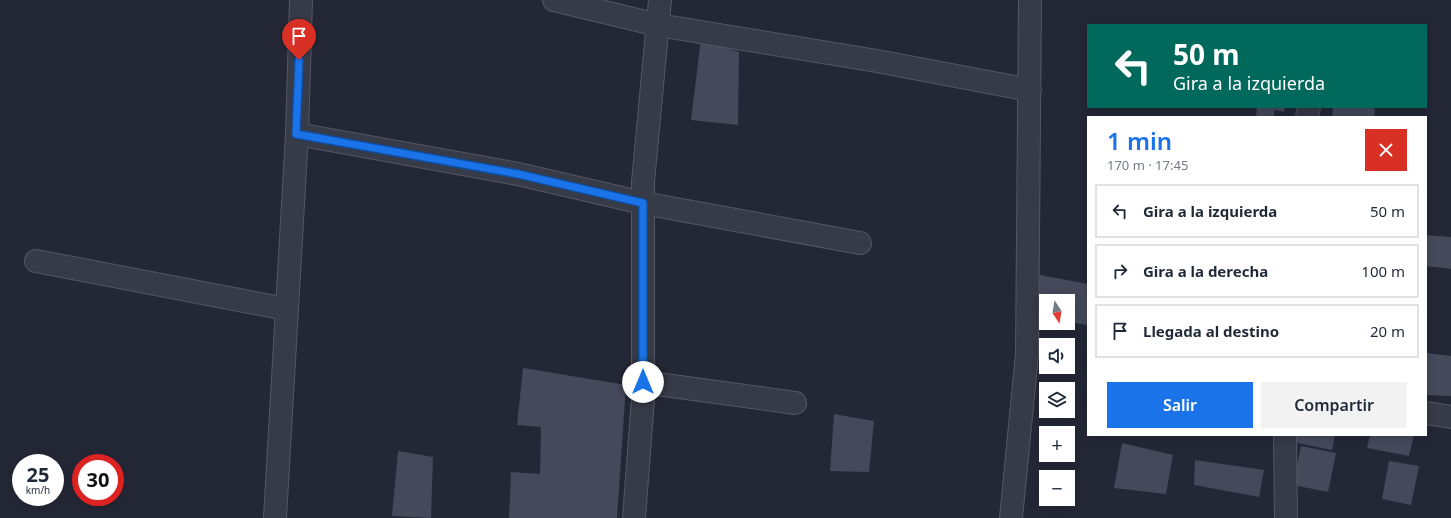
<!DOCTYPE html>
<html lang="es">
<meta charset="utf-8">
<style>
:root{--surface:#fff;--page:#f2f2f3;--text:#1f2937;--muted:#747a83;--line:#e0e1e3;--accent:#1a73e8}
body{margin:0;font-family:"Noto Sans",sans-serif;background:var(--page);color:var(--text);height:100vh;display:flex;flex-direction:column;font-size:15px;white-space:nowrap}
*{box-sizing:border-box;margin:0}
p{font-size:13px;color:var(--muted)}
.icon{flex:none;width:22px;height:22px;fill:none;stroke:currentColor;stroke-width:2;stroke-linecap:round;stroke-linejoin:round}
.map{position:relative;flex:1;overflow:hidden}
.sheet{position:absolute;left:1087px;top:116px;width:340px;height:320px;display:flex;flex-direction:column;background:var(--surface);border-radius:0px;box-shadow:0 2px 10px #0003}
.sheet>*{flex:none}
.banner{position:absolute;left:1087px;top:24px;width:340px;height:84px;border-radius:0px;box-shadow:0 2px 10px #0003;background:#00695c;color:#fff;overflow:hidden}
.needle{width:26px;rotate:168deg}
.buttons{position:absolute;left:1039px;top:294px;display:grid;gap:8px}
.buttons a{display:grid;place-items:center;width:36px;height:36px;border-radius:0px;background:var(--surface);box-shadow:0 2px 10px #0003;font-size:20px}
.speed{position:absolute;left:12px;top:454px;display:flex;gap:8px;font-size:20px;font-weight:700;text-align:center}
.speed>*{display:grid;place-content:center;width:52px;height:52px;border-radius:50%;background:var(--surface);box-shadow:0 2px 10px #0003;line-height:1}
.speed small{font-size:10px;font-weight:400}
.speed .limit{border:6px solid #d22;background:#fff;color:#111}
.pin{position:absolute;display:grid;place-items:center;width:34px;height:34px;color:#fff;margin:-41px -17px;border-radius:50% 50% 50% 0;rotate:-45deg;box-shadow:0 0 4px #0007}
.pin .icon{rotate:45deg}
.me{position:absolute;width:44px;margin:-22px;rotate:0deg;stroke-linejoin:round;filter:drop-shadow(0 0 3px #0008)}
.turn{display:flex;align-items:center;gap:14px;height:84px;padding:0 20px;font-size:18px}
.turn .icon{width:52px;height:52px;stroke-width:2.5}
.turn b{display:block;font-size:28px;line-height:34px}
.round{display:grid;place-items:center;flex:none;width:42px;height:42px;border-radius:0px;background:var(--page)}
.summary{display:flex;align-items:center;justify-content:space-between;height:68px;padding:0 20px}
h1{font-size:24px;font-weight:600;line-height:30px;color:var(--accent)}
.primary-button{display:flex;gap:8px;margin-top:auto;padding:8px 20px}
.primary-button a{flex:1;height:46px;border-radius:0px;background:var(--accent);color:#fff;font-size:16px;font-weight:600;line-height:46px;text-align:center}
.primary-button a+a{background:var(--page);color:var(--text)}
ul{padding:0;list-style:none}
li{display:flex;align-items:center;gap:12px;height:54px;margin:0 8px 6px;padding:0 12px;border:2px solid var(--line);border-radius:0px}
li div{flex:1}
li b{display:block;font-size:15px}
li em{font-style:normal}
.map>svg:first-child{display:block}
</style>
<div class="map">
<svg width="1451" height="518" viewBox="0 0 1451 518">
<rect width="100%" height="100%" fill="#242736"/>
<g fill="#46495b">
<polygon points="701,39 739,52 738,125 691,120"/>
<polygon points="1257,107 1285,107 1284,112 1274,110 1274,117 1256,117"/>
<polygon points="1333,107 1368,107 1375,109 1374,117 1332,117"/>
<polygon points="1426,235 1451,237 1451,269 1426,266"/>
<polygon points="1040,275 1088,284 1088,325 1068,322 1068,301 1046,301 1046,319 1035,318"/>
<polygon points="1426,353 1451,356 1451,396 1426,395"/>
<polygon points="523,368 626,385 617,518 509,518 511,472 540,474 541,427 517,425"/>
<polygon points="834,414 874,421 869,472 830,471"/>
<polygon points="1295,435 1335,435 1332,450 1293,442"/>
<polygon points="1370,435 1414,435 1409,456 1367,448"/>
<polygon points="1122,443 1173,455 1166,494 1114,488"/>
<polygon points="1301,446 1336,453 1328,492 1293,485"/>
<polygon points="398,451 433,457 431,518 392,516"/>
<polygon points="1195,460 1264,470 1259,497 1194,485"/>
<polygon points="1389,461 1419,466 1411,505 1382,499"/>
</g>
<g fill="none" stroke-linecap="round" stroke-linejoin="round">
<g stroke="#555765" stroke-width="24">
<g id="street">
<polyline points="554,0 658,25 877,61 1030,90"/>
<polyline points="1307,117 1309,107"/>
<polyline points="297,134 518,174 643,203 860,243"/>
<polyline points="36,261 286,309"/>
<polyline points="643,382 795,403"/>
<polyline points="1426,413 1451,417"/>
<polyline points="1285,435 1286,518"/>
<polyline points="275,518 297,134 301,0"/>
<polyline points="634,518 643,399 643,182 660,0"/>
<polyline points="1011,518 1027,354 1030,0"/>
</g>
</g>
<use href="#street" stroke="#373a47" stroke-width="22"/>
</g>
<g fill="none" stroke-linecap="round" stroke-linejoin="round">
<g stroke="#114b97" stroke-width="10">
<polyline id="route" points="299,60 296,134 518,174 643,203 643,382"/>
</g>
<use href="#route" stroke="#1a73e8" stroke-width="7"/>
</g>
</svg>
<div class="buttons">
<a><svg class="needle" viewBox="-14 -14 28 28"><path d="M0-13l5 13h-10z" fill="#e53935"/><path d="M0 13l5-13h-10z" fill="#747a83"/></svg></a>
<a><svg class="icon" aria-label="sound" viewBox="0 0 24 24"><path d="M4 9h4l5-4v14l-5-4H4zM17 9q2 3 0 6"/></svg></a>
<a><svg class="icon" aria-label="layers" viewBox="0 0 24 24"><path d="M12 4l9 5-9 5-9-5zM3 14l9 5 9-5"/></svg></a>
<a>+</a>
<a>−</a>
</div>
<div class="speed"><div>25<small>km/h</small></div><div class="limit">30</div></div>
<div class="pin" style="left:299px;top:60px;background:#d93025"><svg class="icon" aria-label="arrive" viewBox="0 0 24 24"><path d="M6 21V4h12l-3 4 3 4H6"/></svg></div>
<svg class="me" style="left:643px;top:382px" viewBox="-20 -20 40 40"><circle r="19" fill="#fff"/><path d="M0-13L10 11 0 6-10 11z" fill="#1a73e8"/></svg>
<div class="banner">
<div class="turn"><svg class="icon" aria-label="left" viewBox="0 0 24 24"><path d="M17 20v-9H6M10 6l-5 5 5 5"/></svg><div><b>50 m</b>Gira a la izquierda</div></div>
</div>
<section class="sheet">
<div class="summary"><div><h1>1 min</h1><p>170 m · 17:45</p></div><a class="round" style="background:#d93025;color:#fff"><svg class="icon" aria-label="close" viewBox="0 0 24 24"><path d="M6 6l12 12M18 6L6 18"/></svg></a></div>
<ul>
<li><svg class="icon" aria-label="left" viewBox="0 0 24 24"><path d="M17 20v-9H6M10 6l-5 5 5 5"/></svg><div><b>Gira a la izquierda</b></div><em>50 m</em></li>
<li><svg class="icon" aria-label="right" viewBox="0 0 24 24"><path d="M7 20v-9h11M14 6l5 5-5 5"/></svg><div><b>Gira a la derecha</b></div><em>100 m</em></li>
<li><svg class="icon" aria-label="arrive" viewBox="0 0 24 24"><path d="M6 21V4h12l-3 4 3 4H6"/></svg><div><b>Llegada al destino</b></div><em>20 m</em></li>
</ul>
<div class="primary-button"><a>Salir</a><a>Compartir</a></div>
</section>
</div>
